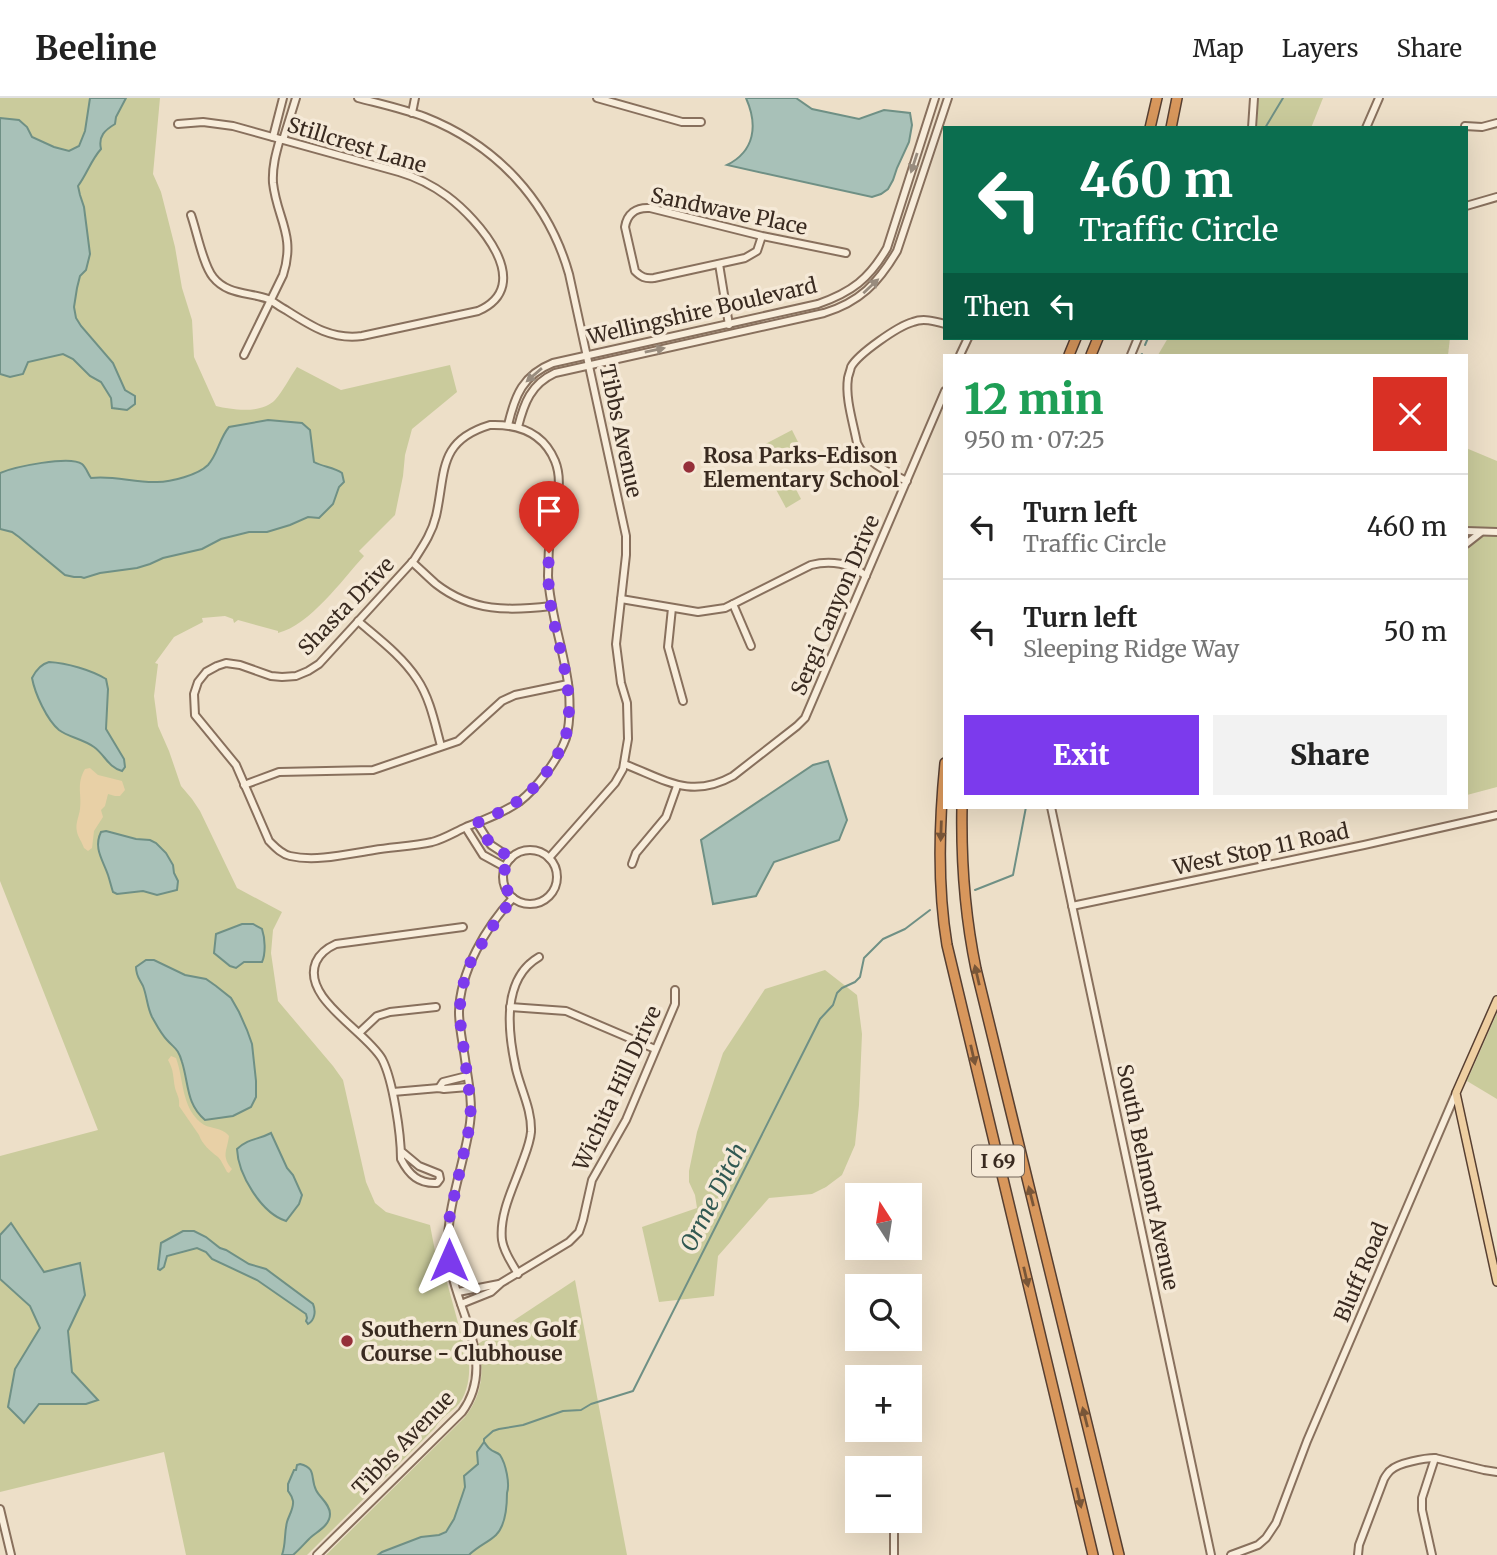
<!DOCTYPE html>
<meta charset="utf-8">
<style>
:root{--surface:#fff;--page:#f2f2f2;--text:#222;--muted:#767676;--line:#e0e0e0;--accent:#7c3aed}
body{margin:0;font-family:Merriweather,serif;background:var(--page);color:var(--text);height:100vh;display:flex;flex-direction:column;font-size:26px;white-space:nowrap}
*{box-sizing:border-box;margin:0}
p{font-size:23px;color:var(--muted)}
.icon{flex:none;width:38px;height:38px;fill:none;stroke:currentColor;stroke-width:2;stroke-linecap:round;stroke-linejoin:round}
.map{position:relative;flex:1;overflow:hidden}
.panel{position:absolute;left:943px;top:256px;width:525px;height:455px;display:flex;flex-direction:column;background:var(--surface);border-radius:0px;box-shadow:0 7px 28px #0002}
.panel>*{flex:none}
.banner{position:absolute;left:943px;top:28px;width:525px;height:214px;border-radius:0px;box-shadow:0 7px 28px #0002;background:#0b6e4f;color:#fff;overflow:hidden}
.needle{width:46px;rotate:348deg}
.controls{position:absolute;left:845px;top:1085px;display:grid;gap:14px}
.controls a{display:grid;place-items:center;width:77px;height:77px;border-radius:0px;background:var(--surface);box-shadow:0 7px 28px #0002;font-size:35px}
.pin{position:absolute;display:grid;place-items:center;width:60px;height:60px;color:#fff;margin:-72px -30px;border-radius:50% 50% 50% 0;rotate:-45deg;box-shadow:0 0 7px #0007}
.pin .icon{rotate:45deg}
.me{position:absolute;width:77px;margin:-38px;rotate:0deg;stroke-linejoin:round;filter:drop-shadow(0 0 5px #0008)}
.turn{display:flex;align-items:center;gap:24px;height:147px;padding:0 21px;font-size:32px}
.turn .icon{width:91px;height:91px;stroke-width:2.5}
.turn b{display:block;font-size:49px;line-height:60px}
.then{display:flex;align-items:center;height:66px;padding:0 21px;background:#0003;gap:14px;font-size:26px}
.round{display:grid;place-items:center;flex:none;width:74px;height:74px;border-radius:0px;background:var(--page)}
.head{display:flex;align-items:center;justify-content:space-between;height:119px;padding:0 21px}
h1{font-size:42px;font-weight:800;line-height:52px;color:#1e9e55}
.button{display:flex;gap:14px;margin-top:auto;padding:14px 21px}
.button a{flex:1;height:80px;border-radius:0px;background:var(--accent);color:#fff;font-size:28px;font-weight:800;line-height:80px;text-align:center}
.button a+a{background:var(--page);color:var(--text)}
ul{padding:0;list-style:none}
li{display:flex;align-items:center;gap:21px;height:105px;padding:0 21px;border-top:2px solid var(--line)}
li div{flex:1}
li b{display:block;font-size:26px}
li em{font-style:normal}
header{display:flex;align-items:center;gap:42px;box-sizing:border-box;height:98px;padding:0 35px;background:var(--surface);border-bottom:2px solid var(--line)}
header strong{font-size:33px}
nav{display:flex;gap:38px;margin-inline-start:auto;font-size:24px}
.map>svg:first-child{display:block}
</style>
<header>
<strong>Beeline</strong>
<nav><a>Map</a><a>Layers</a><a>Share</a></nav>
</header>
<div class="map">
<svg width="1497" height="1457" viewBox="0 0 1497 1457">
<rect width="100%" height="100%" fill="#eddfc8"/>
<g fill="#cacb9c">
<path d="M0,0H160L153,76L161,94L175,149L182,190L192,222L194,259L216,308C233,312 261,316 275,302C283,293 290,279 297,269L341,292L450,267L457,294L412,331L405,357L403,378L395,417L359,453L364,458C342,482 310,527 278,535V533L238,522L234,525L233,521L225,518L202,520L203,524L174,539L155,565L158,566L154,598L158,628L169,653L181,688L192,701L200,713L237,790L282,814L273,832L271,855L278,903L333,968L343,982L366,1084L375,1105L386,1114L430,1127L435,1153L442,1166L469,1265C470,1280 467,1298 456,1309C448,1316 440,1321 435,1330L307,1457H186L164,1354L0,1394V1058L98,1032L0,783Z"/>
<polygon points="1258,0 1323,0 1311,30 1257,30"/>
<polygon points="1168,240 1450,240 1448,257 1158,257"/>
<polygon points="792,332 800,348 764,367 756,351"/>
<polygon points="1466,350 1497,363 1497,689 1467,697"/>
<polygon points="788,376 801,401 786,410 772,384"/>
<polygon points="825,872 857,897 862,936 859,1007 855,1047 842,1077 826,1089 812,1096 769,1100 718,1158 714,1198 659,1204 642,1129 697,1110 695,1097 689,1084 689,1073 697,1034 723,955 765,891"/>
<polygon points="1497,915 1497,1001 1467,983"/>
<path d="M575,1182L627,1457H326L465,1319C482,1297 485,1273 478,1246Z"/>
</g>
<g fill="#e8d0a6">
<path d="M90,670L98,677L122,683L125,692L120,698H115L108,696L105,708L101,712L103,719L94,733L92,750L88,753L84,750C82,744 78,739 77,734C75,725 79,719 80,711C82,696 76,686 85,671Z"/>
<path d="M171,958L176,960C184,982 181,1007 200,1024C209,1032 221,1028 229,1038C227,1053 221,1058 232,1071L229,1075L227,1074C224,1069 222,1063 218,1059C210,1053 202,1046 199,1037L179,1008C180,1000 177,997 175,990C173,980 174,972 168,962Z"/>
</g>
<g fill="#a8c1b8" stroke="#6f9085" stroke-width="2">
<path d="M90,0H126L116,19L115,26C105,32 98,38 101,51C91,62 87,76 78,88L80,97L84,109L90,156L86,172L80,178L77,190L74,209L76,220L81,228L113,265L125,292L135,298V306L127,312L112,310L111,300L101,284L90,278L73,261L63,256L28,264L23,276L10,279L0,276V20L19,22L27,29L32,39L54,49L69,53L79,48L85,33Z"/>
<path d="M746,0H796L812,11L859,21L884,12L910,15L912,27L909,44L897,70L893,82L888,91L881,96L872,99L727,67C755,53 758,27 746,0Z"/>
<path d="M268,322L302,325L310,332L314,364C323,369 334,369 342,375L344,384L339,389L333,406L319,420L308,419L290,427L267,434H249L221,441L202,451L163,460L150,466L137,470L100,475L84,480L81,479H74L65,477L19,439L12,434L0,431V375C14,369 70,357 82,366C86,369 88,376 91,380C113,377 135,385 157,384C171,384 198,377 208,367C218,356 219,341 229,329Z"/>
<path d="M49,564C67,565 91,572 106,581L108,591L106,631L124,661L125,669L122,673C108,669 105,657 94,649C83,641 68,639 59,632C47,622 35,596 32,580C36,572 41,566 49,564Z"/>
<polygon points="828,663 847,722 839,742 774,764 756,798 713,806 701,742 813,667"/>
<path d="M106,733L136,741L150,742L156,745L166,755L173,767L174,775L178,783L177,792L157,797L143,793L117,796L113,794C111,788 110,783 108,777C103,762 93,750 101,734Z"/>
<path d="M242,826H253L262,831C265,840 266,855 262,864H244L236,870L230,868L214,855L216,836Z"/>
<path d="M146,862H154L185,877L206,881L216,888L231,900L239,914L247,932L252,946L256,983V999L251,1009L233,1018L205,1022C186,1006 189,986 182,964C178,950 175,951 167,942C161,936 156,926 152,919C147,909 147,898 143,888C139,880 136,878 136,869Z"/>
<path d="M271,1035L287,1070L293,1077L302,1097L299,1106L286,1123C261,1115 238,1076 237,1051C249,1040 258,1042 271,1035Z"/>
<polygon points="11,1125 44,1174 80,1165 85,1197 68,1233 72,1274 98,1302 86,1306 39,1306 24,1325 8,1309 15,1271 40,1230 30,1208 0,1181 0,1137"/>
<path d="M183,1133H194L206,1139L220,1150L226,1152L249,1166L266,1171L313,1206C316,1213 315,1222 308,1226L306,1223L307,1220L306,1216L257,1182L212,1161L206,1154L197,1150L167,1158L164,1169L160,1172L158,1171L161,1145Z"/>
<path d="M484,1344C486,1346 487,1349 490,1351C493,1354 497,1354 500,1357C506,1366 510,1386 507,1395C507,1409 506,1427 496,1437C489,1444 478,1448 469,1457H378L382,1454L421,1439L439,1437L446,1434L454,1421L462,1398L465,1389L464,1378L478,1366L477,1354Z"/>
<path d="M300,1366C317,1370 310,1380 316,1392C320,1400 330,1406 330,1416C330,1428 316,1434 309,1441C304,1446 299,1452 293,1457H282C286,1446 284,1436 287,1424C289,1417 294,1410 293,1403C292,1398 291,1397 288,1393V1386L294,1372H296L297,1367Z"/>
</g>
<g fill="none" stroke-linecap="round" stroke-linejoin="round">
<g stroke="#6f9085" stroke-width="2">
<polyline points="1265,30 1283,0"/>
<polyline points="1145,247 1148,240"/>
<polyline points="1141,257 1142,256"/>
<polyline points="975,792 1013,777 1026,709"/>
<polyline points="484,1344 484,1341 493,1333 499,1331 523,1327 563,1313 581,1312 591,1306 633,1293 820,921 833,907 837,895 842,890 855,884 860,879 864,860 883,841 905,831 930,812"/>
</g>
<g stroke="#88705d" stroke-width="10">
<g id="minor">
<path d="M358,0C381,6 404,11 425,19C496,47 548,102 569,176L626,438V457L616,546L621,585L627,605L628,641L623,671L615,685L549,760"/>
<polyline points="597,0 682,24 701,24"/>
<polyline points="412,15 415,0"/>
<path d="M178,26L203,24L233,28L399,74C416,79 432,87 447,98C478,121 537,187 478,213L362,238C332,242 311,228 286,212C280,209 274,204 268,201C249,194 227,197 213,179C203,167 197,134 191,117"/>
<polyline points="1465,28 1482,29 1497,25"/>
<polyline points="1252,30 1254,0"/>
<polyline points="1366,30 1379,0"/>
<polyline points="273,39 283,0"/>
<polyline points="283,42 296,0"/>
<polyline points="1466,108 1497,99"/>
<path d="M762,138L757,153L745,160L654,180C645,181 641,179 635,173L625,129C627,116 636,109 650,110L762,138L846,155"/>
<polyline points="719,166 729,227"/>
<path d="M244,257L283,177C296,137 277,121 273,85C272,69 276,55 280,41"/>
<polyline points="960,257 968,240"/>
<polyline points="1131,257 1138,240"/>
<path d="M490,327C518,326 543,334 555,363C564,385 555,408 551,430C549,446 548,462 548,478C550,517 565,554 569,593C570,608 570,626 566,640C558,662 537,690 519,704C503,715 484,722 466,729C455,734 444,741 432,744C414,748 393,749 374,752C348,756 316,764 290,758C281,756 275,749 269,743L236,667L195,617L194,596L198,584L206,574L217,568L226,565L240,567L271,578L282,579L296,578L308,573L319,566L414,462C423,448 432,435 436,418C446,375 437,343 490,327Z"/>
<path d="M508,327C515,297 523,277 553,265L818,206C852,194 869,181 887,150L935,0"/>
<path d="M518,329C524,305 531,286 555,275L824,215C860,204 878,185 897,153L948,0"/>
<path d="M907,383C888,374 866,365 857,345C853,324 845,300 848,280C848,279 851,270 851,269C858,256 898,228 913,224C923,220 934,223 945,226"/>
<polyline points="1466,433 1497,434"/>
<polyline points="1466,446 1480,435"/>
<path d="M412,464C420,471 428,479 436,486C472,514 509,513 551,508"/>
<path d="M621,501L698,514L725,510L811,467C830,462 851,465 866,478"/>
<polyline points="733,506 751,548"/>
<polyline points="672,510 668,549 683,603"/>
<path d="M358,523C379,541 402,558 417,581C430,600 435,626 441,648"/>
<path d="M624,666C664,681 690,702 733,678L797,628L805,620L945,293"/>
<polyline points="244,687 279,674 373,672 458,643 502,603 515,597 568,586"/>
<polyline points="1051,709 1211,1457"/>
<polyline points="477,725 491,747 511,760"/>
<polyline points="466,730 483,757 505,769"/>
<circle cx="530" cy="779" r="27"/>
<polyline points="632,766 636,755 666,719 677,688"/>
<polyline points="1072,808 1364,747 1497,717"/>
<polyline points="510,909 566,913 655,951"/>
<polyline points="359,935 377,918 390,914 436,909"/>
<polyline points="439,990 443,984 467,978"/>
<polyline points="393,994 439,990 444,991 468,989"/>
<path d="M401,1053L419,1068L439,1076L440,1081L437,1085C419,1086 409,1077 401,1061C401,1036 393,982 382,961C366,933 301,900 316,864C320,855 327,850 336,846L463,829"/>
<path d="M518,1176C512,1165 504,1155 502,1142C499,1116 514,1088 522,1065C526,1054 530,1045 531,1034C532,1012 521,992 516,971C508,935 501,881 539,859"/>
<polyline points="458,1194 499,1186"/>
<polyline points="461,1206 491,1194 501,1185 569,1144 579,1134 583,1122 592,1082 626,1022 675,906 675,892"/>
<polyline points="892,1369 892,1370"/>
<polyline points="0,1411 11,1457"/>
<path d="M317,1457L462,1314C498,1264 456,1214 449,1162C443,1115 464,1070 470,1025C473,1004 468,982 465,961C463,946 459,929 459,914C460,873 486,829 513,800"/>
<polyline points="894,1457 894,1423"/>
<polyline points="1231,1457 1258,1447 1266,1440 1276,1425 1307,1343 1456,995"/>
<path d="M1358,1457L1359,1447L1384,1381C1385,1379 1389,1373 1391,1372C1398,1365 1425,1360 1435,1360L1484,1372L1497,1374"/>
<polyline points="1432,1457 1422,1412 1422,1400 1435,1360"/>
</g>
</g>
<g stroke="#573f31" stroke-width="10">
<polyline id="major" points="1497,902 1456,995 1497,1184"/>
</g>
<g stroke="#573f31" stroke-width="12">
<g id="highway">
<polyline points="1150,30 1157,0"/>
<polyline points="1171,30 1177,0"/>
<polyline points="1069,257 1076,240"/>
<polyline points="1091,257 1098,240"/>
<path d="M945,665C939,725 937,787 947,847L1093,1457"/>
<path d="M962,709C961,763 965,818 976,871L1119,1457"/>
</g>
</g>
<use href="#minor" stroke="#f8eddb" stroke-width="6"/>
<use href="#major" stroke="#eecfa2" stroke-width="7"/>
<use href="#highway" stroke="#d8975c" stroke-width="9"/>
</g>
<defs><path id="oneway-solid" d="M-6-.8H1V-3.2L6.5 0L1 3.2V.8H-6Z" transform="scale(1.75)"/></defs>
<g fill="#988c7e">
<use href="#oneway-solid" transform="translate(914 65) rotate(108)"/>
<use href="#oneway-solid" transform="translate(871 188) rotate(-43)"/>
<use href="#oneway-solid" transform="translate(655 252) rotate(-12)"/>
<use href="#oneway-solid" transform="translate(534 277) rotate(139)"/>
</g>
<g fill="#795638">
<use href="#oneway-solid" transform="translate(941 733) rotate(92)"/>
<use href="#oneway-solid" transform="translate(977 877) rotate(-103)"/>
<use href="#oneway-solid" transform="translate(973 957) rotate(77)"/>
<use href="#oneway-solid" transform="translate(1031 1098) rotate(-104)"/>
<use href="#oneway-solid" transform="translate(1026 1179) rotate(77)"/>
<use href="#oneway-solid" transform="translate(1085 1319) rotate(-104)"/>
<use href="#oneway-solid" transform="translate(1079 1400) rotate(77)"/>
</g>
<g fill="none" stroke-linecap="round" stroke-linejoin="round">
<path stroke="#7c3aed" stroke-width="12" stroke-dasharray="0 21.6" d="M449,1162V1122L471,1022L470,1000L459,914L463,887L471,863L496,823L513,800C502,788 500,774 511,760L491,747L477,725C509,711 533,697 552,666C557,657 564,647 566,637C576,594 558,551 551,509C548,491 548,473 549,455"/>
</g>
<g fill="#952f39" stroke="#f5e9d7" stroke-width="2.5">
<circle cx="689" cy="369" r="7"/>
<circle cx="347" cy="1243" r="7"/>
</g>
<g text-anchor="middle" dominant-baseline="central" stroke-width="7" stroke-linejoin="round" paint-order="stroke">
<rect fill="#f5e9d7" stroke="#716357" stroke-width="2" x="972" y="1047.5" width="52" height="31" rx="5"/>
<g font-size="19" font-weight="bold" fill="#392a20">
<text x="998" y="1063">I 69</text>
</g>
<g font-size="21" fill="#392a20" stroke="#f5e9d7">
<text transform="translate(357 47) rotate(17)">Stillcrest Lane</text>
<text transform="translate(729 113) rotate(12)">Sandwave Place</text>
<text transform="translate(702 213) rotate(-13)">Wellingshire Boulevard</text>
<text transform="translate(621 333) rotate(78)">Tibbs Avenue</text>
<text transform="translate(835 507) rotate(-67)">Sergi Canyon Drive</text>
<text transform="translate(346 508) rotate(-46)">Shasta Drive</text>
<text transform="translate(1261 751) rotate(-12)">West Stop 11 Road</text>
<text transform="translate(617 990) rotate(-65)">Wichita Hill Drive</text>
<text transform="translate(1148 1079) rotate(78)">South Belmont Avenue</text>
<text transform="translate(1361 1174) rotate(-67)">Bluff Road</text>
<text transform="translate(403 1345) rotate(-46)">Tibbs Avenue</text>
</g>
<g font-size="21" font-weight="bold" fill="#392a20" stroke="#f5e9d7" text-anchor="start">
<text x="703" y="357">Rosa Parks-Edison<tspan x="703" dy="24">Elementary School</tspan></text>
<text x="361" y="1231">Southern Dunes Golf<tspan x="361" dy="24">Course - Clubhouse</tspan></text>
</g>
<g font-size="23" font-style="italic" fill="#305852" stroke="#f5e9d7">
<text transform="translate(713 1099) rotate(-63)">Orme Ditch</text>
</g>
</g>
</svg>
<div class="controls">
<a><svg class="needle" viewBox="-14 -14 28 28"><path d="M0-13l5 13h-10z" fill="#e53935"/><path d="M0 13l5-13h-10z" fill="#767676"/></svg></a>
<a><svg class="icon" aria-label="search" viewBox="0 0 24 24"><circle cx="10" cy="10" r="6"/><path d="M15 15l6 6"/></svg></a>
<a>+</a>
<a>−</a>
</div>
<div class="pin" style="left:549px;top:455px;background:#d93025"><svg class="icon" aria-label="arrive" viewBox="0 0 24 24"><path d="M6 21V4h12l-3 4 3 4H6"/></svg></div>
<svg class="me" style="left:449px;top:1162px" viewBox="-20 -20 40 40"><path d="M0-17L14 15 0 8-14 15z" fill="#7c3aed" stroke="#fff" stroke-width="4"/></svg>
<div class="banner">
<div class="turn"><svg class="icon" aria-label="left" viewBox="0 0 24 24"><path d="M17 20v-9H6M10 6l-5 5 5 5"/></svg><div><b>460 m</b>Traffic Circle</div></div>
<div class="then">Then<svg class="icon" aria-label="left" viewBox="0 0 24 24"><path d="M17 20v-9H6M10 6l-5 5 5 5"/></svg></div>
</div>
<section class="panel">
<div class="head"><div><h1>12 min</h1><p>950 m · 07:25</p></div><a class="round" style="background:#d93025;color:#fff"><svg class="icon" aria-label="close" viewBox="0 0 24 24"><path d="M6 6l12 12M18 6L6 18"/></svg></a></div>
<ul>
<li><svg class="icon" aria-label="left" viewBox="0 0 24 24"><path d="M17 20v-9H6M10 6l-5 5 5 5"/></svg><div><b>Turn left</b><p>Traffic Circle</p></div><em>460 m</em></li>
<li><svg class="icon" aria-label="left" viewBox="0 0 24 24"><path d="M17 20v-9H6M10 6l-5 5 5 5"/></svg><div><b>Turn left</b><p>Sleeping Ridge Way</p></div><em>50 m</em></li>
</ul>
<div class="button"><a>Exit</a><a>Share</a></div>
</section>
</div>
